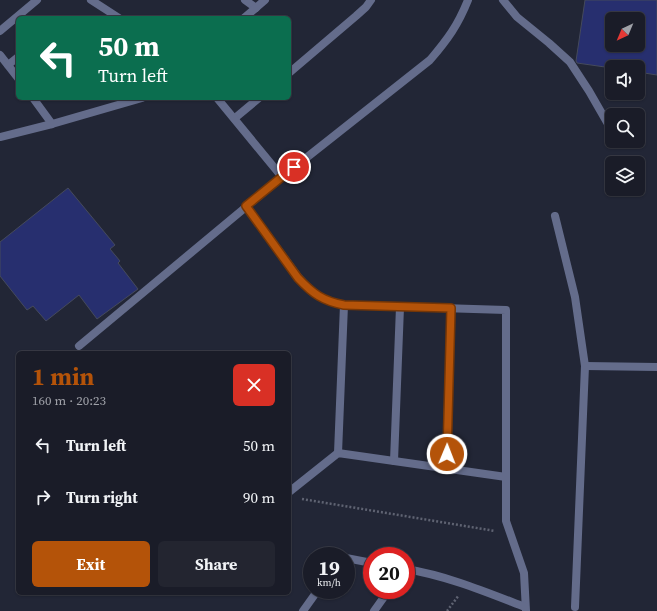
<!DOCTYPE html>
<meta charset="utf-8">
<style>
:root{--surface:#1a1c28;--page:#232530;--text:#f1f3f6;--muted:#9fa1a8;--line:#383a45;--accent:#b45309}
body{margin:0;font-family:"Source Serif 4",serif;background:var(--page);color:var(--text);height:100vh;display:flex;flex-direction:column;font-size:15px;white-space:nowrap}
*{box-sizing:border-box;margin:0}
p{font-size:13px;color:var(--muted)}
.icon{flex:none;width:22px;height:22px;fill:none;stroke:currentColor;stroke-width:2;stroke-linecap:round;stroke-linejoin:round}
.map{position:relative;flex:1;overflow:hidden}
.panel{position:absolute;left:16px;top:351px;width:275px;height:244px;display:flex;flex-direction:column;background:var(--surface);border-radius:6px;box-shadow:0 1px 3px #0004,0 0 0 1px var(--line)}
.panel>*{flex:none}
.top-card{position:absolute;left:16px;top:16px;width:275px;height:84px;border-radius:6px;box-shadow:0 1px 3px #0004,0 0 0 1px var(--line);background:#0b6e4f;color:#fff;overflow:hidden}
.needle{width:26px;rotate:224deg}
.tools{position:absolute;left:605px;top:12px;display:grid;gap:8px}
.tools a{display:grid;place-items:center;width:40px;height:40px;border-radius:6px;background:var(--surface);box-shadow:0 1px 3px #0004,0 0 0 1px var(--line);font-size:20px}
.speed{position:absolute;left:303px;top:547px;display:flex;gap:8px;font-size:20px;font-weight:700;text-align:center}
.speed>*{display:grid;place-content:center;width:52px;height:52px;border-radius:50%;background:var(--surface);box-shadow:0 1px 3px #0004,0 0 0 1px var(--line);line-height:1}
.speed small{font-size:10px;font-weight:400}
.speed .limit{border:6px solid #d22;background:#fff;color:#111}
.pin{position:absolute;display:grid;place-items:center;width:34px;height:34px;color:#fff;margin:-17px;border:2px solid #fff;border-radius:50%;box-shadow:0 1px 4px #0007}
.me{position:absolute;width:44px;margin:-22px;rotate:1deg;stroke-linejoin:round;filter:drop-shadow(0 0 3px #0008)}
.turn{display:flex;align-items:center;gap:14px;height:84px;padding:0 16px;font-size:18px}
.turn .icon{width:52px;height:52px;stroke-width:2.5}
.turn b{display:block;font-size:28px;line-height:34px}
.round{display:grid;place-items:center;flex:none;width:42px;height:42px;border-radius:6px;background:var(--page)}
.overview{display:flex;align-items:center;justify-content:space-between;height:68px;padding:0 16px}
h1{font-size:24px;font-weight:700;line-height:30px;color:var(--accent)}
.button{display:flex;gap:8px;margin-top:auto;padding:8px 16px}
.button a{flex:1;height:46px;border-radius:6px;background:var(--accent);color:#fff;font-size:16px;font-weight:700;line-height:46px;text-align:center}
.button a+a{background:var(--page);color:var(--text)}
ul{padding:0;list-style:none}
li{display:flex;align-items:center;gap:12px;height:52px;padding:0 16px}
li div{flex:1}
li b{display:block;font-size:15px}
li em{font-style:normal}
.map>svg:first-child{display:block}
</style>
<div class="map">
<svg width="657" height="611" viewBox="0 0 657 611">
<rect width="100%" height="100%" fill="#222636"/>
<g fill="#272f6f" stroke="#454a5c" fill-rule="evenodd">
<path d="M585,0H657V75L638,72V67H612V68L577,63L576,61ZM612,19H638V45H612Z"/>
<polygon points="68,188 115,245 110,249 120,261 118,263 138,289 97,319 79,295 46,321 33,306 27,310 0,276 0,242"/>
</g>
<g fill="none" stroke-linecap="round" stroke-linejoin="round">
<g stroke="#5f6372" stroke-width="2.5" stroke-dasharray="2 2" stroke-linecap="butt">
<polyline points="302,499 495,531"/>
<polyline points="447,611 459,595"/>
</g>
<g stroke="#646c8b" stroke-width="8">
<polyline points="245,0 256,8"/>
<polyline points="503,0 517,17 549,43 570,62 589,91 612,131"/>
<polyline points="0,31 37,0"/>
<polyline points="0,55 18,78"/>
<polyline points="8,65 18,57"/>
<polyline points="289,73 356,16 366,7 371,0"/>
<polyline points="33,98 52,124"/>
<polyline points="235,118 259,98"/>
<polyline points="618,141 618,142"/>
<polyline points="338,453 344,305"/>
<polyline points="394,461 400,307"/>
<polyline points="446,468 451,308"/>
<polyline points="289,492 338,453 506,477"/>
</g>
<g stroke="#646c8b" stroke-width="8">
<polyline points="91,0 119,18"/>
<polyline points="244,18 265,0"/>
<polyline points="217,98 282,177"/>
<polyline points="0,137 52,124 142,98"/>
<path d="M246,206L299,278C313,294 323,301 344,305L506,310V521L524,573L526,611"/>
<polyline points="555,216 575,297 585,366 575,607"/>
<path d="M79,346L282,177L430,60C448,39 458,25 468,0"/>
<polyline points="585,366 657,367"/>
<polyline points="346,558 372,563"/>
<path d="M406,569C448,576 486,592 525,607"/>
<polyline points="303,611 318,590"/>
<polyline points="374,611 389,590"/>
</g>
</g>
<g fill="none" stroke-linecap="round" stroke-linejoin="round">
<g stroke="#753606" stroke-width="10">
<path id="route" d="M294,167L246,206L298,278C313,294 323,301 344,305L451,308L447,454"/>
</g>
<use href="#route" stroke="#b45309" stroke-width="7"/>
</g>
</svg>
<div class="tools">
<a><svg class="needle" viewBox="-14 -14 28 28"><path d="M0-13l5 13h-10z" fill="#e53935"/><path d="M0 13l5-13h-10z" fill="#9fa1a8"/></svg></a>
<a><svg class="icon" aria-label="sound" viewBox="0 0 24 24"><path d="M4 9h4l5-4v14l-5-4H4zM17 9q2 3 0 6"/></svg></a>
<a><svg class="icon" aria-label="search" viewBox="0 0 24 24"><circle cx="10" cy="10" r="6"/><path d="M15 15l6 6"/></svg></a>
<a><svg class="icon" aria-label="layers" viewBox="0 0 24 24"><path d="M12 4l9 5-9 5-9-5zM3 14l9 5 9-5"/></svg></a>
</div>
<div class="speed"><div>19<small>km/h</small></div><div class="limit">20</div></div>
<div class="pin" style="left:294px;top:167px;background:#d93025"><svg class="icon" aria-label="arrive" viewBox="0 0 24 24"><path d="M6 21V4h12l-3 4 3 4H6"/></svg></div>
<svg class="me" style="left:447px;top:454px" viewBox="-20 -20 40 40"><circle r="17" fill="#b45309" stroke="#fff" stroke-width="3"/><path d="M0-11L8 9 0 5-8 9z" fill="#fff"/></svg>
<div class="top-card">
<div class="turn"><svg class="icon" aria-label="left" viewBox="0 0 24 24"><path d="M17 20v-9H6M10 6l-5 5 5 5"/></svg><div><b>50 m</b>Turn left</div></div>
</div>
<section class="panel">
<div class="overview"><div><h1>1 min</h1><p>160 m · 20:23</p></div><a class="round" style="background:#d93025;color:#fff"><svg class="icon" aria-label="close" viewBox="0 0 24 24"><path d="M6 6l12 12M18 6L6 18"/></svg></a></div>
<ul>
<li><svg class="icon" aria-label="left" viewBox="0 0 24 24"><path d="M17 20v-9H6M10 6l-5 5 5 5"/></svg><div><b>Turn left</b></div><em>50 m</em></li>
<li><svg class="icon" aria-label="right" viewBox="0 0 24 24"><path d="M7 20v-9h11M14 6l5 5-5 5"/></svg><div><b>Turn right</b></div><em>90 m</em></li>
</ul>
<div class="button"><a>Exit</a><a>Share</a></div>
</section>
</div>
